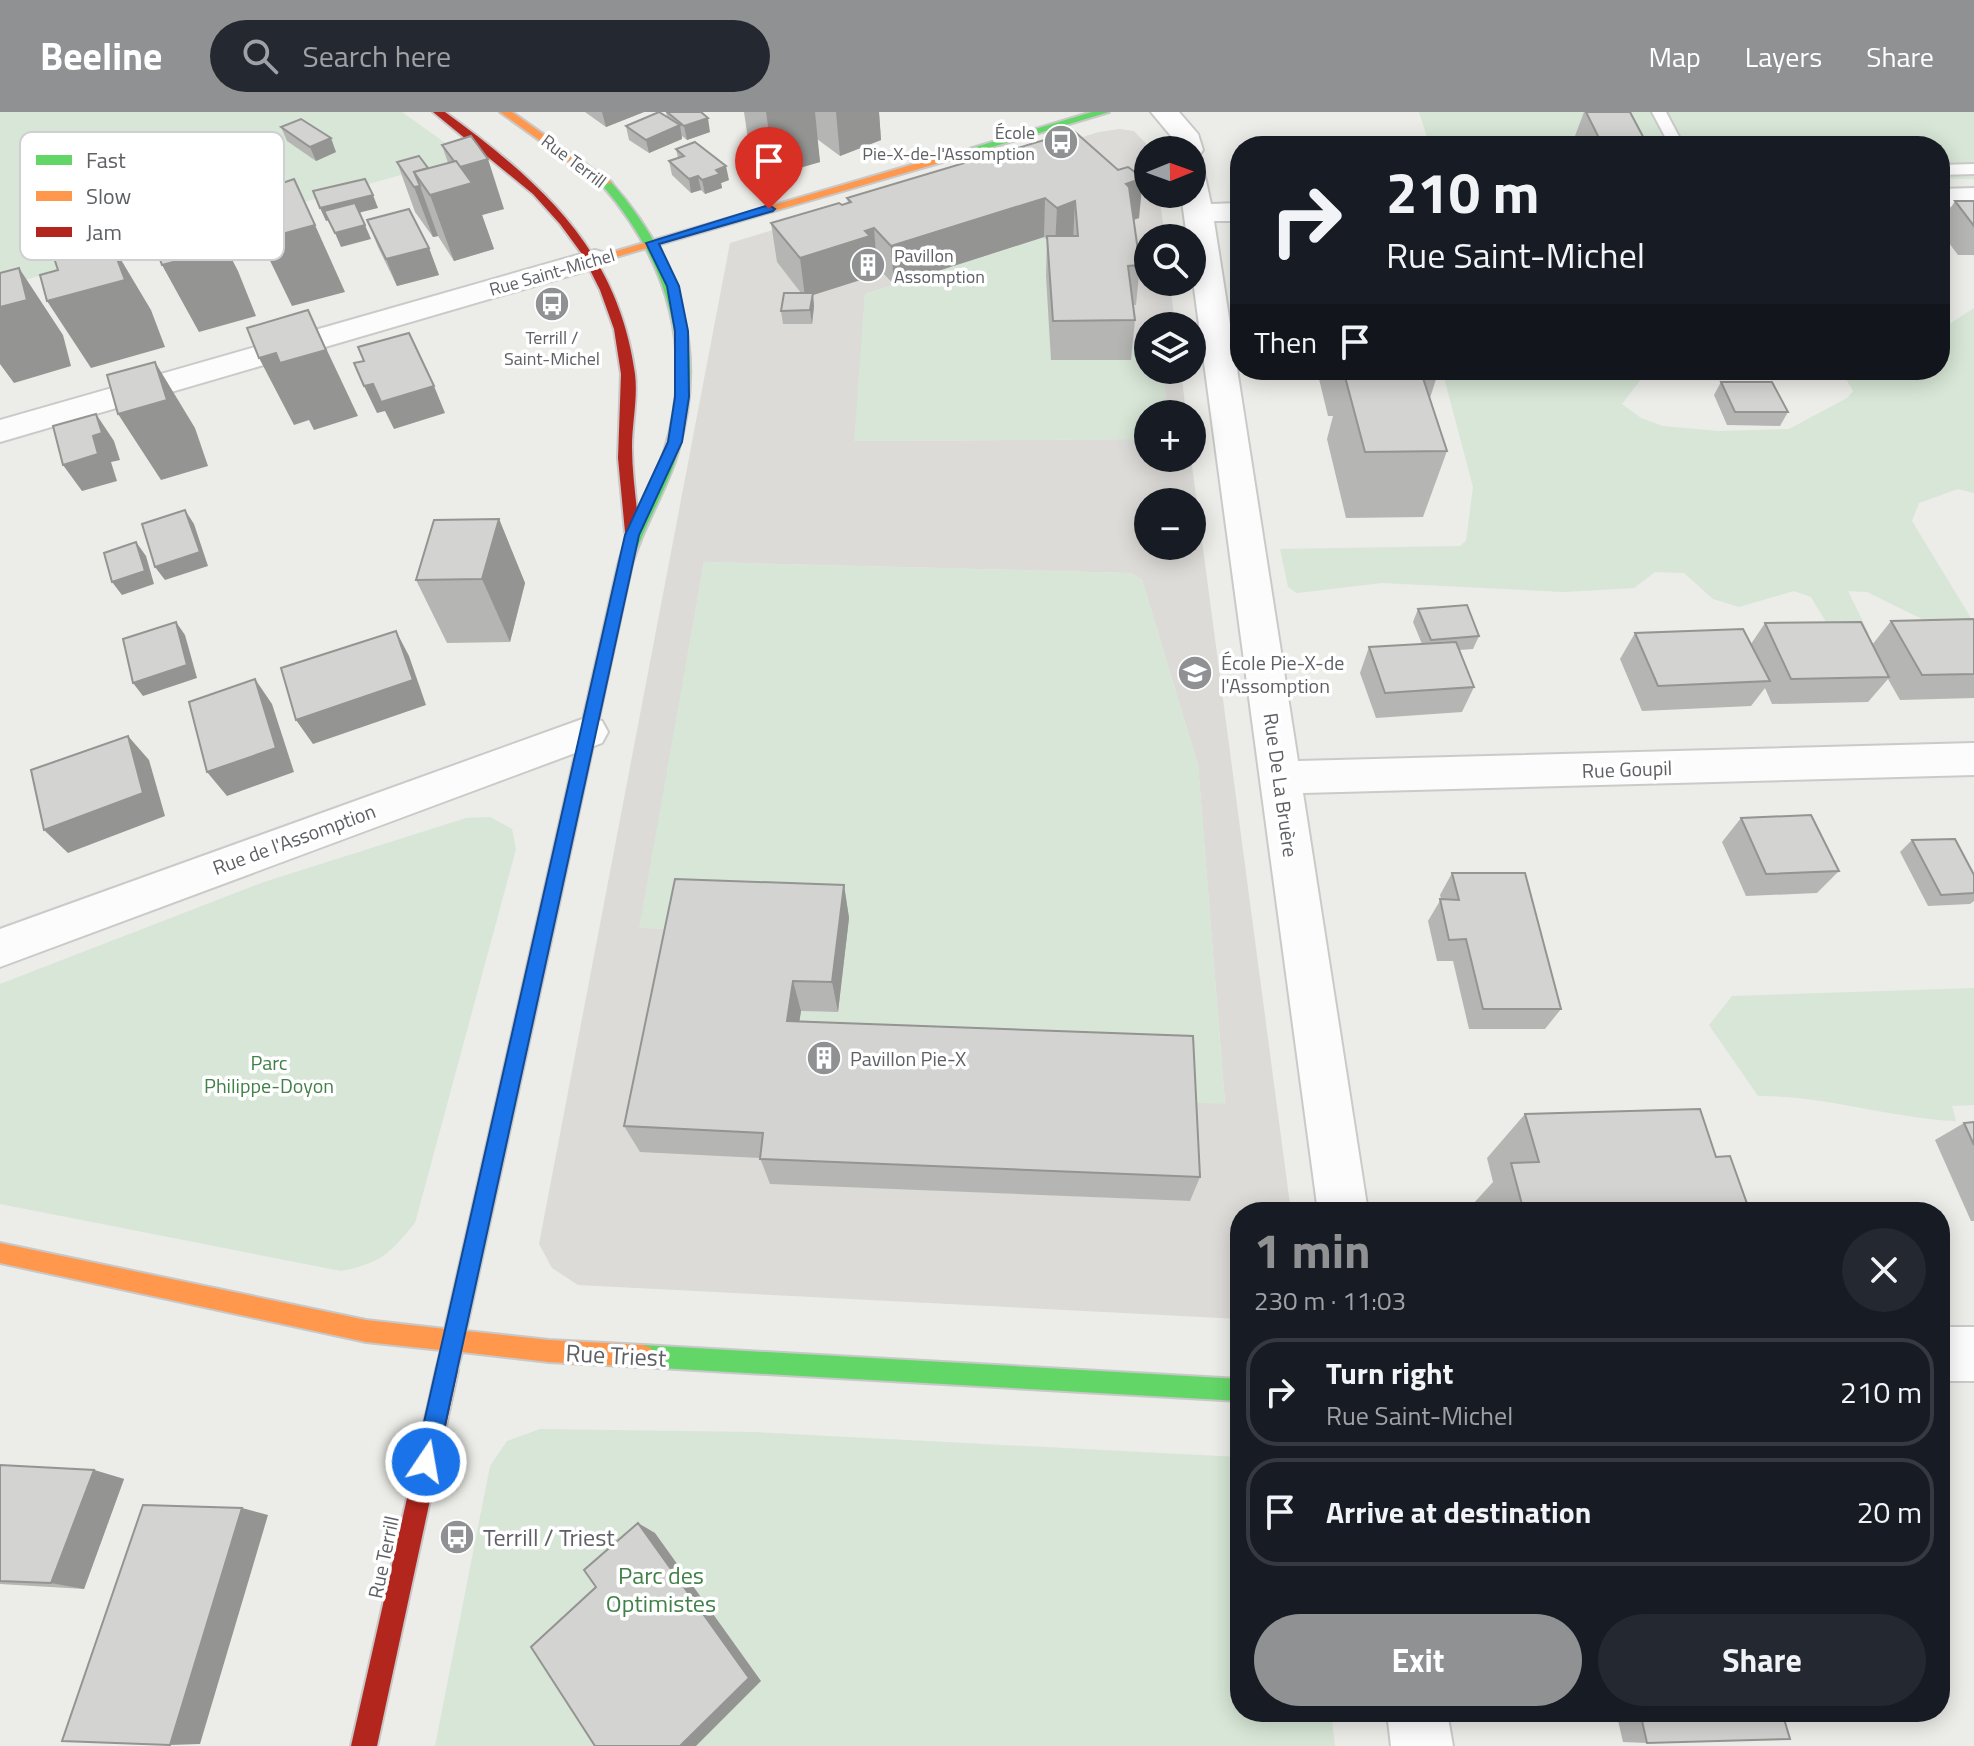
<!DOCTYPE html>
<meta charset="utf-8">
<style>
:root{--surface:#171b24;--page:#242831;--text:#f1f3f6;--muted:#9ea1a6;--line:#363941;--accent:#909193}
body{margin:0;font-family:"Titillium Web",sans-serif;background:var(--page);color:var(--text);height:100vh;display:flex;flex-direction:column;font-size:30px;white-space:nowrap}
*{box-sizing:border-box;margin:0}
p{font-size:26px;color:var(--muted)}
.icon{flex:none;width:44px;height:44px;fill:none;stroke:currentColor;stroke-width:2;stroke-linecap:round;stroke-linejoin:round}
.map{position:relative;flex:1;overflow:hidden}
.details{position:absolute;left:1230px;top:1090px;width:720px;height:520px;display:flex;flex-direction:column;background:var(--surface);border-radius:32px;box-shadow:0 4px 20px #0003}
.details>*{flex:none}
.guide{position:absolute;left:1230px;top:24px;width:720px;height:244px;border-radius:32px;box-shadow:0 4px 20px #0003;background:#171b24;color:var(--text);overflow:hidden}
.needle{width:52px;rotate:89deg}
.controls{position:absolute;left:1134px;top:24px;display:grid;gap:16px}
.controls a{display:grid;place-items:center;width:72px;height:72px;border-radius:50%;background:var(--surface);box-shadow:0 4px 20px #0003;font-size:40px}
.pin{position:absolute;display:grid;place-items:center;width:68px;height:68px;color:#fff;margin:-82px -34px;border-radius:50% 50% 50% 0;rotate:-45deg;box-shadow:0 0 8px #0007}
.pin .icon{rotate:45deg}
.me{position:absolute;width:88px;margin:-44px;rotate:12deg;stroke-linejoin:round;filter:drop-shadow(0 0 6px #0008)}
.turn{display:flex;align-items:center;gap:28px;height:168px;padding:0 24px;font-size:36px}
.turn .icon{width:104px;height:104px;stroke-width:2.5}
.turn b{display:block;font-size:56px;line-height:68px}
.then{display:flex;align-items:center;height:76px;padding:0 24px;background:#0003;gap:16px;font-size:30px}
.round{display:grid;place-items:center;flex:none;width:84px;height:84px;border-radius:42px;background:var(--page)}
.head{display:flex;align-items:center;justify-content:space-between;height:136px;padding:0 24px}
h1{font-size:48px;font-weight:700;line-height:60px;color:var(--accent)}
.primary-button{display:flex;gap:16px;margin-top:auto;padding:16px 24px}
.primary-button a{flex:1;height:92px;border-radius:48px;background:var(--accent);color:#fff;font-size:32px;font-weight:700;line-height:92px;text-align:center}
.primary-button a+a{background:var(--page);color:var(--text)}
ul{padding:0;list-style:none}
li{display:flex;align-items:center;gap:24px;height:108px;margin:0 16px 12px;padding:0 8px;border:4px solid var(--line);border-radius:32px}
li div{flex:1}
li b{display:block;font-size:30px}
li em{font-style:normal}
header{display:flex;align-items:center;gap:48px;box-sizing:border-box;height:112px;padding:0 40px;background:var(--accent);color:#fff}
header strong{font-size:38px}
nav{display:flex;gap:44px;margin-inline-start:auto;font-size:28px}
.search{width:560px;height:72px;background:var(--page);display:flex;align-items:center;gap:20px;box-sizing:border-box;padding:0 28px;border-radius:44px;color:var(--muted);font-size:30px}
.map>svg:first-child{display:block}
</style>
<header>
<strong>Beeline</strong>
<div class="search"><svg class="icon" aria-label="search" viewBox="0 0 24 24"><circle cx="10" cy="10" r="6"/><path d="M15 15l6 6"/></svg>Search here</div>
<nav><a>Map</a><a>Layers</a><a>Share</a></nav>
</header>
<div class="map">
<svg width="1974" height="1634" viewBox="0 0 1974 1634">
<rect width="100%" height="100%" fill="#ecece8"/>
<g fill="#dcdbd7" fill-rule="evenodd">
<path d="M1119,17L1134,19L1152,38H1148V82H1159L1165,126H1148V170H1170L1175,214H1148V234H1129L1071,58L805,185L872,164L868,158L877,155L893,173L865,182L855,329L1148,327V346H1191L1291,1100H1240V1207L578,1173L552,1156L539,1132L730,131L1099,20ZM1148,390H1192V434H1148ZM704,450L1131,461L1142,468L1198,653L1225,991L1186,990L1190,1089L770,1071L773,1046L683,817L640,816Z"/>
<polygon points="1162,258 1181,258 1186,302 1168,302"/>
</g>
<g fill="#d7e6d6">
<polygon points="0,0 402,0 465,45 0,175"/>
<polygon points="1419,0 1974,0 1974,67 1940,67 1940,34 1430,34"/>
<polygon points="1044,125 1129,234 1148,234 1148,258 1162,258 1168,302 1148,302 1148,327 854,329 865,182"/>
<polygon points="1974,196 1974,381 1958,377 1919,391 1912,409 1974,511 1928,510 1867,480 1848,479 1869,522 1833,522 1811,485 1794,479 1739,495 1713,487 1684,461 1655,460 1634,476 1564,480 1382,471 1297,481 1288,475 1280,437 1460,434 1466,429 1473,375 1442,258 1648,258 1622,292 1641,306 1663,314 1719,319 1789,317 1847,286 1853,279 1841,258 1940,258 1940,218"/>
<polygon points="704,450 1131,461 1142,468 1198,653 1225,992 1186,990 795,938 801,899 838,900 683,817 639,816"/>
<path d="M490,705L512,717L516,737L415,1111C389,1142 381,1151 341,1159L0,1092V872L264,770L466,706Z"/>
<path d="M1974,876V993L1952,994L1956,1009C1889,1006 1825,983 1758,984L1709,913L1732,884Z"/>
<polygon points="540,1317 752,1320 1240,1345 1240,1600 1331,1600 1335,1634 435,1634 490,1354 507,1329"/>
</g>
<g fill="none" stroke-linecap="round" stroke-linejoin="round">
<g stroke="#cacac9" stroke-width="4">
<g id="lane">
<polygon points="1652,0 1666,0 1684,34 1670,34"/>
<polygon points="1974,52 1974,62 1940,63 1940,53"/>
</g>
</g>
<g stroke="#cacac9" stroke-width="4">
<g id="street">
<polygon points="1151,0 1179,0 1198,22 1203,38 1199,44 1192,45 1192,38 1175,38 1171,24"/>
<polygon points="1192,49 1202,51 1211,92 1240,91 1240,109 1214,109 1298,649 1974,631 1974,663 1303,681 1368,1100 1318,1100 1192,161 1192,126 1187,126 1181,82 1192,82"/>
<polygon points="1974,76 1974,94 1940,95 1940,77"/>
<polygon points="595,138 606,141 610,147 606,153 0,330 0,308"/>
<polygon points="588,605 602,609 608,620 602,631 0,855 0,817"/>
<rect x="1940" y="1215" width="34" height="54"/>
<polygon points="1387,1600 1447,1600 1453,1634 1391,1634"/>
</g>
</g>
<g stroke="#c8c8c9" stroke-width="4">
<g id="fast">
<polygon points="1092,0 1109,0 939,51 929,49"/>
<path d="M602,69H610C679,147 709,237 678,340C667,379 643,413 632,453L554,815L551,820H539L536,815L618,453C628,413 652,379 664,340C695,241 669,150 602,73Z"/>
<polygon points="643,1233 1240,1267 1240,1289 643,1255 635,1252 632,1244 635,1236"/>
</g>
</g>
<g stroke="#c8c8c9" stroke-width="4">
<g id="slow">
<polygon points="500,0 512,0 612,71 602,73"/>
<polygon points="935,46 941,49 939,51 599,150 589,147"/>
<polygon points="545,807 551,810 554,815 466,1219 549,1228 643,1233 651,1236 654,1244 651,1252 643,1255 549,1250 462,1240 455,1266 447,1269 439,1266 436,1258 441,1238 366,1230 0,1151 0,1131 366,1208 445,1217 536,815 539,810"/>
</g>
</g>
<g stroke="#c8c8c9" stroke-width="4">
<g id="jam">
<path d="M433,0H445C541,70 618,138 635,262C638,286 632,311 632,335C632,363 637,392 639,420L637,424H627L625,420L618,346L621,262L614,217L600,178L582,142L560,112L533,82Z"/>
<polygon points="447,1247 455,1250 458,1258 377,1634 351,1634 436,1258 439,1250"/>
</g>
</g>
<use href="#lane" fill="#fcfcfc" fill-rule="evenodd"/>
<use href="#street" fill="#fcfcfc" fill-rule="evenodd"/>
<use href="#fast" fill="#63d668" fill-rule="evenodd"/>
<use href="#slow" fill="#ff974d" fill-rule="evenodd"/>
<use href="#jam" fill="#b3261e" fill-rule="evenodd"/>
</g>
<g fill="#b5b5b4">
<polygon points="585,0 644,0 606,15"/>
<polygon points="666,0 701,0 710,20 687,28 682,24 682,27 649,41 629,28 626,14 667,5"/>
<polygon points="744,0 879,0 881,28 840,44 817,27 820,50 775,63 749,34"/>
<polygon points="1584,0 1630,0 1648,34 1580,34 1575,24"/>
<polygon points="281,15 336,40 316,49 287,29"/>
<polygon points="442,33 504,97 482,103 494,137 454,149 438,124 433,125 415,100 397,50 428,56 448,51"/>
<polygon points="676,37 729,68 721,71 722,76 705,82 701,78 691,81 672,63 669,49 678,46"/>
<polygon points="998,42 1139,106 1134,108 1140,153 1136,193 1133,193 1135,208 1131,248 1051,248 1046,164 1047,128 1044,125 894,173 877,155 872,157 873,164 813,183 814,194 812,212 783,212 781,199 801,181 777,150 771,111 842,93 848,91 847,86 966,51 966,43"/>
<polygon points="1955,89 1974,89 1974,143 1958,143 1940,119 1940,113"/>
<polygon points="367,108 429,136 439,163 397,174 378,135"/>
<polygon points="1321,258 1439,258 1430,286 1447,339 1423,405 1346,406 1327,327 1333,304 1328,304 1319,267"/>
<polygon points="1721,270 1788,300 1780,314 1727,313 1714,283"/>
<polygon points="499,407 525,471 510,530 447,531 416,468"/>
<polygon points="1418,497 1479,524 1473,537 1459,538 1474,575 1462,600 1376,606 1360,561 1369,535 1422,532 1413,510"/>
<polygon points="1974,507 1974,586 1900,588 1888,567 1868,590 1772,592 1765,576 1751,594 1642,599 1620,547 1635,521 1751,532 1765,511 1872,533 1891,509"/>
<polygon points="1741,706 1839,759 1817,781 1746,784 1722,730"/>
<polygon points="1912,728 1974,763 1974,789 1970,792 1928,794 1900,740"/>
<polygon points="1452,761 1561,897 1545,917 1469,917 1453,849 1437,849 1428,809 1441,787 1440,783"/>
<polygon points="844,773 849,806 838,900 801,899 799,910 1200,1065 1190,1089 770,1072 760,1046 640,1040 624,1014"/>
<polygon points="1525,1002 1716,1045 1750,1100 1475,1100 1473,1092 1493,1070 1487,1046"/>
<polygon points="1974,1010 1974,1109 1971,1109 1935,1028 1964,1011"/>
<polygon points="0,1353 94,1358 124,1367 84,1477 0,1472"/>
<polygon points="1616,1600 1782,1600 1647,1631 1623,1630"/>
</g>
<g fill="#949492">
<polygon points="602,0 644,0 606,15"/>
<polygon points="766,0 815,0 820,50 775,63"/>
<polygon points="836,0 879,0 881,28 840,44"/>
<polygon points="708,6 710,20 687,28 684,14"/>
<polygon points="680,13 682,27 649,41 646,28"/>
<polygon points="331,26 336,40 316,49 310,35"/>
<polygon points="488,47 504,97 482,103 494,137 454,149 430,83 455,57"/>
<polygon points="726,54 729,68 721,71 722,76 705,82 702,68 716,58"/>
<polygon points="698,64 701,78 691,81 689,67"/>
<polygon points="1143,66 1139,106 1122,111 1126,72"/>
<polygon points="420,74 438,124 433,125 414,75"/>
<polygon points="373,83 378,96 326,109 320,96"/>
<polygon points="1045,86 1044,125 894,173 891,134"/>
<polygon points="1075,89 1073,129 1055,135 1057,96"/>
<polygon points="204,93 238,159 256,204 199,220 162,153"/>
<polygon points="315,113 345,180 292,194 260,128"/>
<polygon points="365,113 371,127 341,135 335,121"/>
<polygon points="874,116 877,155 872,157 873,164 813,183 814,194 812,212 810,198 805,185 800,146"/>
<polygon points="111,131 151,198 165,235 91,256 47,189"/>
<polygon points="429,136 439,163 397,174 386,147"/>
<polygon points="19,156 63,223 71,254 14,271 0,252 0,195"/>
<polygon points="308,198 358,304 314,318 309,308 294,313 259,246"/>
<polygon points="155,250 195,316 208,354 161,368 118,302"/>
<polygon points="373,272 434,274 445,301 394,317 385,299 377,301 364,274"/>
<polygon points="96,302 114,329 120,348 111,350 117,369 82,379 63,353 93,324"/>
<polygon points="185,398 194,412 208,454 165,468 155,455"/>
<polygon points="499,407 525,471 510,530 482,467"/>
<polygon points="136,430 146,444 154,472 122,483 112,470"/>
<polygon points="176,510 185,523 197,566 143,584 133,571"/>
<polygon points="396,519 409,544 426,593 313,632 296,608"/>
<polygon points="255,567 272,592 294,660 227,684 207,660"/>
<polygon points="128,624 149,648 165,704 68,741 44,718"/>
<polygon points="844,773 849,806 838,900 832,870"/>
<polygon points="793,869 801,899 795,938 787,909"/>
<polygon points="94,1358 124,1367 84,1477 51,1471"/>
<polygon points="242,1396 268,1403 200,1632 170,1633"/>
<polygon points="638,1411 655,1421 761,1569 696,1634 680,1634"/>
</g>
<g fill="#d3d3d1" stroke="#949492" stroke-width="2">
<polygon points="659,0 680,13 646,28 626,14"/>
<polygon points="667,0 701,0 708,6 684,14"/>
<polygon points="1586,0 1630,0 1648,34 1603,34"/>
<polygon points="301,7 331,26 310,35 281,15"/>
<polygon points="1074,19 1118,58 1128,55 1143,66 1126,72 1129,75 1140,153 1128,154 1135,208 1053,209 1047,124 1078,124 1075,89 1057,96 1045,86 891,134 874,116 865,119 870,124 800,146 771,111 839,91 842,93 851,90 847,86 971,49 966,43 991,36 998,42"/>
<polygon points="471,24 488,47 460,55 456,49 454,49 442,33"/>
<polygon points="695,30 726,54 716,58 720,62 702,68 698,64 689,67 669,49 684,44 676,37"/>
<polygon points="419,44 428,56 414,60 420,74 414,75 397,50"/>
<polygon points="456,49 472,71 430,83 414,60"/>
<polygon points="294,67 315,113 260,128 242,85"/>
<polygon points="365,67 373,83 320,96 313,79"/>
<polygon points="1955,89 1974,89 1974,114"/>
<polygon points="355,91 365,113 335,121 324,99"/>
<polygon points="204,93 222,137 162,153 146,108"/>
<polygon points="409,97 429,136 386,147 367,108"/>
<polygon points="111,131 125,168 47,189 40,163 58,158 54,146"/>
<polygon points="19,156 27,188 0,195 0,161"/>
<polygon points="784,181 813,181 810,198 781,199"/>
<polygon points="308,198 326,238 280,251 276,241 259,246 247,216"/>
<polygon points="409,221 434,274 381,290 373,272 364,274 354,251 364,249 358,235"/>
<polygon points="155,250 167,288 118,302 107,263"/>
<polygon points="1421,260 1447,339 1365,340 1344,261"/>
<polygon points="1721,270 1772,270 1788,300 1735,300"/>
<polygon points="96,302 102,321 93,324 98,342 63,353 53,314"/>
<polygon points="185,398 200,440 155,455 142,412"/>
<polygon points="499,407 482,467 416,468 434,408"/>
<polygon points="136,430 145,459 112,470 104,441"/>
<polygon points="1467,493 1479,524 1431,528 1418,497"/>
<polygon points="1974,507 1974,562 1922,563 1891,509"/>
<polygon points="176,510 187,553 133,571 123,527"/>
<polygon points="1861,510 1889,565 1791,567 1765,511"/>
<polygon points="1743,517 1770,569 1658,574 1635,521"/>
<polygon points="396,519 413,568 296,608 281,556"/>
<polygon points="1456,530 1474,575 1385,581 1369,535"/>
<polygon points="255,567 276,636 207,660 189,590"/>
<polygon points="128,624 143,681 44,718 31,658"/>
<polygon points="1811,703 1839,759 1766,762 1741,706"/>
<polygon points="1955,727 1974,763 1974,781 1941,783 1912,728"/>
<polygon points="1452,761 1525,761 1561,897 1483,897 1466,827 1449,828 1440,787 1459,788"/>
<polygon points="675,767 844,773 832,870 793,869 787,909 1193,924 1200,1065 760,1047 763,1021 624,1014"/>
<polygon points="1700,997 1716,1045 1730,1044 1750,1100 1524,1100 1511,1051 1539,1050 1525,1002"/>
<polygon points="1974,1010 1974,1033 1964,1011"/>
<polygon points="0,1353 94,1358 51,1471 0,1469"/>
<polygon points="143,1393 242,1396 170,1633 62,1629"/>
<polygon points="638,1411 749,1566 680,1634 595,1634 531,1535 596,1475 584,1458"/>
<polygon points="1640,1600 1782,1600 1790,1627 1647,1631"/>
</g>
<polygon fill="#1a73e8" stroke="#114b97" stroke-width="2" points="769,93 775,97 773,99 659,132 679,174 688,219 689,285 682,330 639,423 437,1350 434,1358 426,1362 418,1358 415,1350 625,423 668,330 675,285 675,219 667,174 646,131"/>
<defs>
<g id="bus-disc" transform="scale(1.8)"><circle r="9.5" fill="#909193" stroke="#fff"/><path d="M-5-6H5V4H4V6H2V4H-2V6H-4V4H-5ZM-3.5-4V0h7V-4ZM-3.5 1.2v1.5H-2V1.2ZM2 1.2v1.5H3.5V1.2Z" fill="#fff"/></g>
<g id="building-disc" transform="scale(1.8)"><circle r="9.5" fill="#909193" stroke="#fff"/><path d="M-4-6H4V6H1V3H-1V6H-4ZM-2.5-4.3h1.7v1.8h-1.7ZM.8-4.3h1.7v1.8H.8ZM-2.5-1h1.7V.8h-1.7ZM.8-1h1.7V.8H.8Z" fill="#fff"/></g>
<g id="school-disc" transform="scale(1.8)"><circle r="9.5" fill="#909193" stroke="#fff"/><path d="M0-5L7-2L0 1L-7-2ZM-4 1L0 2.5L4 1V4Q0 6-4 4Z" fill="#fff"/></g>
</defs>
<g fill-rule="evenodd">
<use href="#bus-disc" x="1061" y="30"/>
<use href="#building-disc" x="868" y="153"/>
<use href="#bus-disc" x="552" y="192"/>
<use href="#school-disc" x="1195" y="561"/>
<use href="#building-disc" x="824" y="946"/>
<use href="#bus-disc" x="457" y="1425"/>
</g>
<g text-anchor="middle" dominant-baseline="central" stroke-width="7" stroke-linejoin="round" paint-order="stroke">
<g font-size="18" fill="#5e6065" stroke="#fff" text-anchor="end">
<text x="1035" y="20">École<tspan x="1035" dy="21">Pie-X-de-l'Assomption</tspan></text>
<text x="894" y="143" text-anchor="start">Pavillon<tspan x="894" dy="21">Assomption</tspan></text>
<text x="552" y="225" text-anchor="middle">Terrill /<tspan x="552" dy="21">Saint-Michel</tspan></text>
</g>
<g font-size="18" fill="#5e6065" stroke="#fff">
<text transform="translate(574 49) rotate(37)">Rue Terrill</text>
<text transform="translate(552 160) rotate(-16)">Rue Saint-Michel</text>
</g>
<g font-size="20" fill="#5e6065" stroke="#fff" text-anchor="start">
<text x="1221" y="550">École Pie-X-de<tspan x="1221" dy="23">l'Assomption</tspan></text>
<text x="850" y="946">Pavillon Pie-X</text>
</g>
<g font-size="20" fill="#5e6065" stroke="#fff">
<text transform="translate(1627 657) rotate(-2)">Rue Goupil</text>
<text transform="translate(1281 673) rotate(82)">Rue De La Bruère</text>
<text transform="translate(294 727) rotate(-20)">Rue de l'Assomption</text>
<text transform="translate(383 1445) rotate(-78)">Rue Terrill</text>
</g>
<g font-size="20" fill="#418048" stroke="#fff">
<text x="269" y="950">Parc<tspan x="269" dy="23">Philippe-Doyon</tspan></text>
</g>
<g font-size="24" fill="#5e6065" stroke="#fff">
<text transform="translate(616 1243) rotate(3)">Rue Triest</text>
</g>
<g font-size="24" fill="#5e6065" stroke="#fff" text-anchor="start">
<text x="483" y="1425">Terrill / Triest</text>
</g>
<g font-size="24" fill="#418048" stroke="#fff">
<text x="661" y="1463">Parc des<tspan x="661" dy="28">Optimistes</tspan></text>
</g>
</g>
<rect x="20" y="20" width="264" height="128" rx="12" fill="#fff" stroke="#cfcfd1" stroke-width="2"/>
<rect x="36" y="43" width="36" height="10" fill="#63d668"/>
<rect x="36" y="79" width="36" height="10" fill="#ff974d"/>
<rect x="36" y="115" width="36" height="10" fill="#b3261e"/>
<g font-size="22" fill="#5e6065">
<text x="86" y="56">Fast</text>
<text x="86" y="92">Slow</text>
<text x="86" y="128">Jam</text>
</g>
</svg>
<div class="controls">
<a><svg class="needle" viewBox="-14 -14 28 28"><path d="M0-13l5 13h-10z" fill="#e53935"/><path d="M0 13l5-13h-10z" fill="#9ea1a6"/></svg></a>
<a><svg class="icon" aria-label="search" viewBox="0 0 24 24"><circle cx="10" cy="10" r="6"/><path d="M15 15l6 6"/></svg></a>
<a><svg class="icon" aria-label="layers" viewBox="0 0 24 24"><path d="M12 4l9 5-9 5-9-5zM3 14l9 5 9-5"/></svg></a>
<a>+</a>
<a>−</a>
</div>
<div class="pin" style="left:769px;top:97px;background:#d93025"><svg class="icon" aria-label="arrive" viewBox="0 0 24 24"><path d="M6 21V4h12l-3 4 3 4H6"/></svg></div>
<svg class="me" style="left:426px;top:1350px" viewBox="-20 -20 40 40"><circle r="17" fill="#1a73e8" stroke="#fff" stroke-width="3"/><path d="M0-11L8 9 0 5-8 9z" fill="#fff"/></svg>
<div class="guide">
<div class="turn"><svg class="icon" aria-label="right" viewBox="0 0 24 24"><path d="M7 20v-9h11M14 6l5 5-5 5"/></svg><div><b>210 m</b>Rue Saint-Michel</div></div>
<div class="then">Then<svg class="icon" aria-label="arrive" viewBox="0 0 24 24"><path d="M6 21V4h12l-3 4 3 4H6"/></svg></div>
</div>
<section class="details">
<div class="head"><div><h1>1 min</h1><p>230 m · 11:03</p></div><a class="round"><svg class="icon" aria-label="close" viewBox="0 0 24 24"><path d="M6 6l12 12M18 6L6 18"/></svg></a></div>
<ul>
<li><svg class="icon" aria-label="right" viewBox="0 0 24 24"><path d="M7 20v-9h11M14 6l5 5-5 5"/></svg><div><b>Turn right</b><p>Rue Saint-Michel</p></div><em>210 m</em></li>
<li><svg class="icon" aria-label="arrive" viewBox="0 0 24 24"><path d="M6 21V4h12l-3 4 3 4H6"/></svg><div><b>Arrive at destination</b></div><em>20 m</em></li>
</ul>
<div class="primary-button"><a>Exit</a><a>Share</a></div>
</section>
</div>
